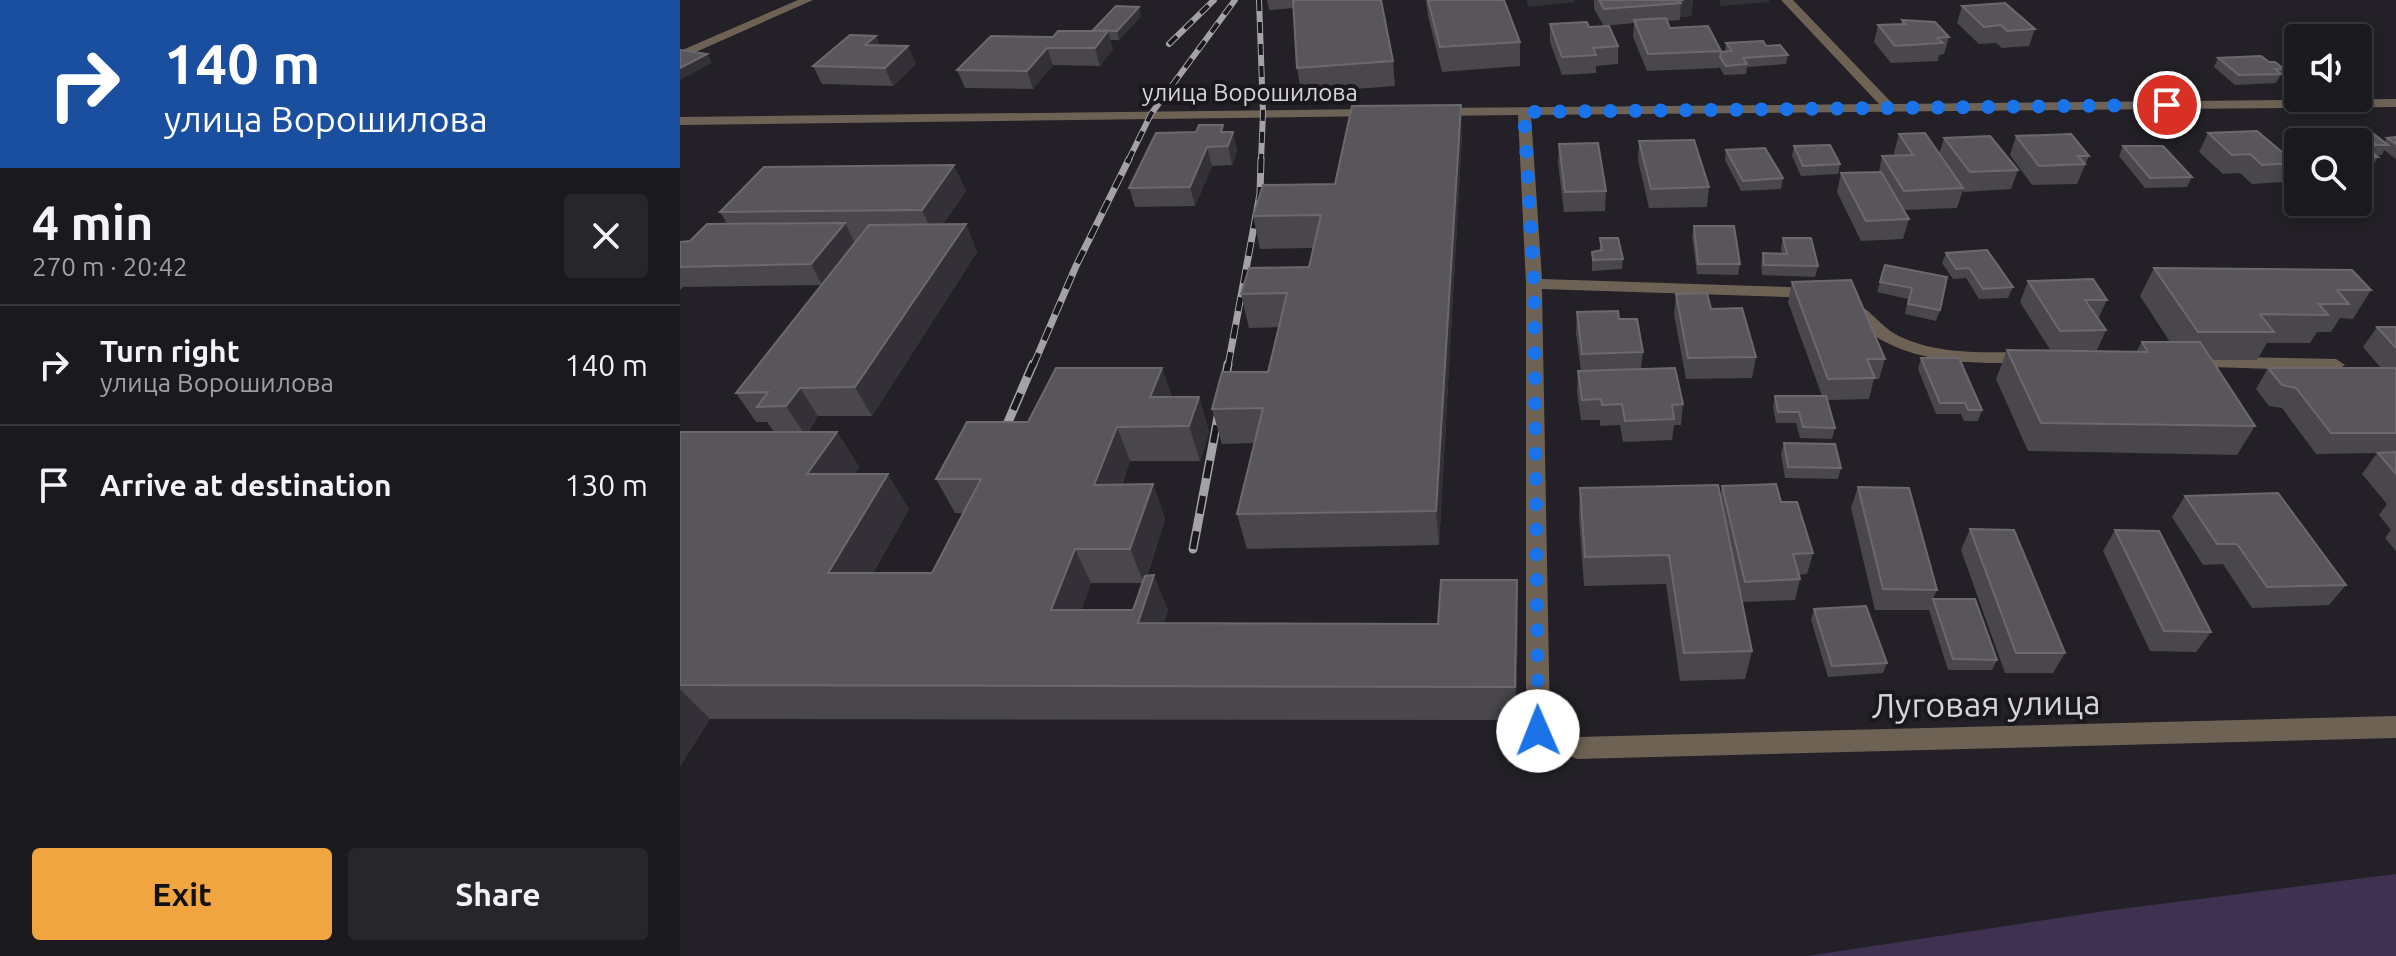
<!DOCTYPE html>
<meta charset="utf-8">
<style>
:root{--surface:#1a191d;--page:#27262a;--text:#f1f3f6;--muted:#9fa0a4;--line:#38383b;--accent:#f1a540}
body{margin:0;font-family:Ubuntu,sans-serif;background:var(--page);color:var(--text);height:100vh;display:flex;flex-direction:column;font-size:30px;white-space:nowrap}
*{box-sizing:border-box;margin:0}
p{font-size:26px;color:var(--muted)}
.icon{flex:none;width:44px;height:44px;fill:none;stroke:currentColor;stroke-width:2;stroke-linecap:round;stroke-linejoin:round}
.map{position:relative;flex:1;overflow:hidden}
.drawer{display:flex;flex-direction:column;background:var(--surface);width:680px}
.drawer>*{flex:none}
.hud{background:#1a4fa0;color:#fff;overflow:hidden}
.controls{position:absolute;left:1604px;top:24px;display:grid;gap:16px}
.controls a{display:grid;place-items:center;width:88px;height:88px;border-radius:8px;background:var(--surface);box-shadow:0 4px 12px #0003,0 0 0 2px var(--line);font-size:40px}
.pin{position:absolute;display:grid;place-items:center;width:68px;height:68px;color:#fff;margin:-34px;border:4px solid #fff;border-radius:50%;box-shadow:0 2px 8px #0007}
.me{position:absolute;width:88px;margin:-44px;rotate:359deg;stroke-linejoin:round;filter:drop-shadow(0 0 6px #0008)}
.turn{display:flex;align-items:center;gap:28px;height:168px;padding:0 32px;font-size:36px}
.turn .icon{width:104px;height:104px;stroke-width:2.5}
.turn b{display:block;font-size:56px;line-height:68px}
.round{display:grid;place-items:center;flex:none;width:84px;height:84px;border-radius:8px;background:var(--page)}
.summary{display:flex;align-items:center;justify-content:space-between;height:136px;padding:0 32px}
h1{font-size:48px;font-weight:700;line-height:60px}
.primary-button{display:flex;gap:16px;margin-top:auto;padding:16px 32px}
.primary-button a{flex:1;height:92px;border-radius:8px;background:var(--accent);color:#111;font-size:32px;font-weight:700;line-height:92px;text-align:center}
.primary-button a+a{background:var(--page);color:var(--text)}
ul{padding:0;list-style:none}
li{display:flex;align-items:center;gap:24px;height:120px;padding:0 32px;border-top:2px solid var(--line)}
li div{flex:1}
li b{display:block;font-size:30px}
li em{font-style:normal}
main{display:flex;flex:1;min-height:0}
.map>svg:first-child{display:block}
</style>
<main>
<section class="drawer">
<div class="hud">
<div class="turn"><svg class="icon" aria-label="right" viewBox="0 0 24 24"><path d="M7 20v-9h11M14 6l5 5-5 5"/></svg><div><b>140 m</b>улица Ворошилова</div></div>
</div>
<div class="summary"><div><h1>4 min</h1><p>270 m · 20:42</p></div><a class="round"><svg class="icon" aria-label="close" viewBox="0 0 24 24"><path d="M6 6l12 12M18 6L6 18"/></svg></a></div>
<ul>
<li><svg class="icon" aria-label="right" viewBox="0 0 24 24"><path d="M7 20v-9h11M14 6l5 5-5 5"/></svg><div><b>Turn right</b><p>улица Ворошилова</p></div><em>140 m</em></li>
<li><svg class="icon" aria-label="arrive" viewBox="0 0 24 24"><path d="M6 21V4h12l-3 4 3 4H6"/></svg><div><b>Arrive at destination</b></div><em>130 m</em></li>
</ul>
<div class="primary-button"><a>Exit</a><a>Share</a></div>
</section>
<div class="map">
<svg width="1716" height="956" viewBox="0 0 1716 956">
<rect width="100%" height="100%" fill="#232127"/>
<polygon fill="#3f3152" points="1716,874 1716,956 1127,956 1425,911"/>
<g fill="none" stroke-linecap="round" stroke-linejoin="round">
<g fill="#6e6254" fill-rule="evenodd">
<polygon points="118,0 133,0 0,59 0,51"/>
<polygon points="1101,0 1113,0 1213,104 1716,99 1716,107 851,115 862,279 1138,288 1146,293 1138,298 862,289 870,725 898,737 1716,716 1716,738 897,759 849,739 846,731 846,284 838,115 756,116 749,112 756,108 1199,104"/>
<polygon points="696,109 701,110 701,116 0,125 0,117"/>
<path d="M1172,302C1188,306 1201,327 1217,335C1257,356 1308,352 1352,352L1361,358C1352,367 1333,363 1320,363C1262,363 1201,356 1164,307Z"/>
<polygon points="1508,356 1656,359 1665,365 1656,371 1502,366 1499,362 1502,358"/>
</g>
<g stroke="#a4a2a6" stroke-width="6">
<g id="rail-far2">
<polyline points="579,0 583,113 581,161"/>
<polyline points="489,44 534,0"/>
<polyline points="448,161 471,114 555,0"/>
</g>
</g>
<g stroke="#a4a2a6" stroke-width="7">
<g id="rail-far1">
<polyline points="353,366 396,266 449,159"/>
<polyline points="548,366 580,194 581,159"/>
</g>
</g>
<g stroke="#a4a2a6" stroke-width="9">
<g id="rail">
<polyline points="319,443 353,364"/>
<polyline points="513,549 548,364"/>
</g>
</g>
<use href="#rail-far2" stroke="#1a181d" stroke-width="4" stroke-dasharray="11" stroke-linecap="butt"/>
<use href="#rail-far1" stroke="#1a181d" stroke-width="5" stroke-dasharray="14" stroke-linecap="butt"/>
<use href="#rail" stroke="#1a181d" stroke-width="6" stroke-dasharray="18" stroke-linecap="butt"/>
</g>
<g fill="#49464c" fill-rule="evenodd">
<polygon points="587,0 701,0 713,61 715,86 621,93 617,68 614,8 589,10"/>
<polygon points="746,0 824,0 840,42 840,66 762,72 748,16"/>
<polygon points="914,0 1013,0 1011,16 1000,17 1000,20 987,21 990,28 1041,51 1041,52 1045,52 1046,43 1086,46 1108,55 1106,64 1067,67 1066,74 1044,75 1039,66 1039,68 967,71 953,37 954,23 924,26 914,9"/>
<polygon points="1282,6 1355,29 1349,46 1322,48 1316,43 1299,44 1277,23"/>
<polygon points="461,16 439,40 430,40 433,49 420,66 373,65 353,89 285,88 277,70"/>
<polygon points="1222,20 1269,37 1264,54 1259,55 1258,61 1211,63 1194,42 1198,25 1221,24"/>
<polygon points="870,24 909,27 938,46 938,64 916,66 916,73 882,75 870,42"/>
<polygon points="196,36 200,46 236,64 213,86 142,84 133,66"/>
<polygon points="1538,58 1589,62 1604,69 1596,83 1555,85 1534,67"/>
<polygon points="1616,131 1704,142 1707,138 1716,137 1716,159 1704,150 1702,155 1696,155 1698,157 1687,176 1678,177 1678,142 1618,142 1618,158 1606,150"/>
<polygon points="545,132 553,132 557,151 552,165 532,166 515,206 455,207 449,188"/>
<polygon points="1528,133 1615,163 1604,182 1572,184 1560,173 1543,174 1519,152"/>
<polygon points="1219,134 1259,154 1264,138 1338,170 1331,189 1284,192 1283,190 1277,208 1223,210 1229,219 1223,239 1181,241 1157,192 1161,173 1199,172 1202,156 1216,156 1214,153"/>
<polygon points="782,135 759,545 567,549 557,514 574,443 542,444 532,409 588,372 599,327 569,328 561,294 629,267 633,248 580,249 573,216"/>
<polygon points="1336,136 1409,156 1397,184 1352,185 1330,155"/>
<polygon points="959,141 1029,187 1027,207 969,208 958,160"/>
<polygon points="879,144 926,191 925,211 884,212 878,163"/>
<polygon points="1114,146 1160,164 1158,174 1121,176 1112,156"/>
<polygon points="1443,146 1512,177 1507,187 1465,188 1439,156"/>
<polygon points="1046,150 1103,178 1101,189 1061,191 1045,160"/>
<path d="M286,191L263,224H286L297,252L192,416H138L128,432H157L179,467L173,474L229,509L193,573H252L283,513H275L256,479L348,422L482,368L492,397H519L529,432L520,461H450L442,484H473L485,519L467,576L488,610L483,623L758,624L837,580L838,614L836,720L30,719L0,766V432H94L87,422H76L56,393L142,285L3,287L0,290V242L10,241L47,224L40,212ZM411,583H462L453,610H401Z"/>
<polygon points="1014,226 1060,264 1058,275 1017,274 1012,236"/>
<polygon points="920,238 943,259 942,269 912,271 912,252 920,250"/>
<polygon points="1103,238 1138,266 1135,277 1082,275 1081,264 1083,253 1102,254 1101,248"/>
<polygon points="1266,253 1333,287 1328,298 1299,299 1286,278 1273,279 1262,263"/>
<polygon points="1205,265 1260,310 1256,321 1225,314 1228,299 1197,292"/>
<polygon points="1474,268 1691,290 1673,319 1660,318 1651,332 1637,332 1630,343 1587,343 1577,360 1531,360 1575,426 1557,455 1348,451 1316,379 1327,350 1371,351 1340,302 1348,281 1427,300 1418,319 1426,330 1417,350 1391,351 1456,352 1462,342 1490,342 1460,296"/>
<polygon points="1112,282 1205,359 1199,379 1194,379 1189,399 1148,400 1155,428 1152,439 1120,438 1116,423 1096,423 1093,407 1095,396 1142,396 1108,302"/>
<polygon points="996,294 1031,309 1076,357 1072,378 1006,379 994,314"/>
<polygon points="897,312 939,319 963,352 961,369 1003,404 1001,425 994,425 992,440 943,442 940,425 920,426 920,420 901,420 897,392 898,371 901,371 896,333"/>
<polygon points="1697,327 1716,327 1716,551 1705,538 1711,530 1699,515 1707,504 1682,474 1697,453 1636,454 1602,408 1589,406 1576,389 1588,368 1701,368 1683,347"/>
<polygon points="1241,358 1302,410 1298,421 1284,421 1281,414 1256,414 1238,369"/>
<polygon points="1104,443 1161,468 1158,479 1105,478 1101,454"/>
<polygon points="1042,486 1101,502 1133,553 1127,574 1119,575 1120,579 1115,600 1062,602 1072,651 1065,679 1000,681 986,584 904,586 899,517 900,488 1040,497"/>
<polygon points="1178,487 1257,590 1253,599 1317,660 1312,670 1268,670 1249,610 1195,610 1171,508"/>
<polygon points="1505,496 1666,585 1649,605 1572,608 1543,564 1523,565 1492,517"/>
<polygon points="1290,529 1385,653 1373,673 1325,673 1281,550"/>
<polygon points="1435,530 1531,632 1516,652 1470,651 1423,551"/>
<polygon points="1134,609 1207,663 1203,673 1148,677 1131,620"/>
</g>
<g fill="#333137">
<polygon points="847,0 894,0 894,2 848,7"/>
<polygon points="1000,0 1013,0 1011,16 1000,17 1001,3"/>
<polygon points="1040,0 1089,0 1089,2 1040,6"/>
<polygon points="459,7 461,16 439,40 437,31"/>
<polygon points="428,31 433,49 420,66 415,48"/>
<polygon points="196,36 203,53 185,45"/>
<polygon points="228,46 236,64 213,86 205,68"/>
<polygon points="367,48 373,65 353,89 347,71"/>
<polygon points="27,54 32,63 0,80 0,68"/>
<polygon points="781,105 782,135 759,545 756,511"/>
<polygon points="553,132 557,151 552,165 548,146"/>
<polygon points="527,147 532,166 515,206 510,187"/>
<polygon points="274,165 286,191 254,237 242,210"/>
<polygon points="165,223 175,243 142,285 131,264"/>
<polygon points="286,224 297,252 192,416 175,387"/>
<polygon points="482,368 493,402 470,397"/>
<polygon points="120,388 138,416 125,435 106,406"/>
<polygon points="519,397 529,432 520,461 509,426"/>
<polygon points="437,427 450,461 428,519 414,485"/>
<polygon points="157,432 179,467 151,509 127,474"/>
<polygon points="208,474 229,509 173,607 148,573"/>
<polygon points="473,484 485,519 464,583 450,549"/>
<polygon points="395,549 411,583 389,644 371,610"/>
<polygon points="474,575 488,610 473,657 458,623"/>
<polygon points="837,580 838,614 836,720 835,687"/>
<polygon points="0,689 30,719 0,766"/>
</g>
<g fill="#58555b" stroke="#6c696e" stroke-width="2">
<polygon points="613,0 701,0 713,61 617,68"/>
<polygon points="748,0 824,0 840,42 760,47"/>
<polygon points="919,0 1004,0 1000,0 1001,3 924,9"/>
<polygon points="1325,3 1355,29 1327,31 1321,25 1304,27 1282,6"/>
<polygon points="436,6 459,7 437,31 413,30"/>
<polygon points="986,18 990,28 1028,26 1041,51 968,54 954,20"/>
<polygon points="1222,20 1255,22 1269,37 1257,38 1263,43 1215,46 1198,25 1225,24"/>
<polygon points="907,22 909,27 929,26 938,46 913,48 916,55 882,57 870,24"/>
<polygon points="378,31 428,31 415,48 367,48 347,71 277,70 311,36 373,37"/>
<polygon points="170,35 196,36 185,45 228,46 205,68 133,66"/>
<polygon points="1083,41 1086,46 1100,45 1108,55 1063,58 1067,64 1046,66 1040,57 1041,52 1052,51 1046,43"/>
<polygon points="0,50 27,54 0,68"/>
<polygon points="1581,56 1589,62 1595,62 1604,69 1595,69 1601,74 1559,75 1538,58"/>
<polygon points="781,105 756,511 557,514 583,408 532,409 542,372 588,372 607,293 561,294 569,268 629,267 641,215 573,216 583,185 655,184 672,106"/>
<polygon points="519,125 543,125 541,132 553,132 548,146 527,147 510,187 449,188 476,133 516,132"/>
<polygon points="1670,127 1697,145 1684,146 1698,157 1678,158 1678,142 1632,142 1616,131"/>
<polygon points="1672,128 1686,128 1708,145 1697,145"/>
<polygon points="1577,131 1615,163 1582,165 1570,154 1552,155 1528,133"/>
<polygon points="1245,133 1283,188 1224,191 1202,156 1233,155 1219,134"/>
<polygon points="1391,134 1409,156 1398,156 1405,164 1359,166 1336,136"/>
<polygon points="1310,136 1338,170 1290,172 1264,138"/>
<polygon points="1716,137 1716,144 1707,138"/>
<polygon points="1014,140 1029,187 971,189 959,141"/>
<polygon points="918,143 926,191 885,192 879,144"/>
<polygon points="1150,145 1160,164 1123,166 1114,146"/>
<polygon points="1443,146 1483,146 1512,177 1470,178"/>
<polygon points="1085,148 1103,178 1063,181 1046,150"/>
<polygon points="274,165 242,210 40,212 84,167"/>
<polygon points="1201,172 1229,219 1186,221 1161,173"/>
<polygon points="165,223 131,264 0,267 0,242 10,241 27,224"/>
<polygon points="286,224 175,387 120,388 106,406 77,407 88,392 56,393 189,225"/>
<polygon points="1014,226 1054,226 1060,264 1018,264"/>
<polygon points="920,238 938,238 943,259 913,260 912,252 922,250"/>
<polygon points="1103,238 1131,238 1138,266 1084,265 1083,253 1107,254"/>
<polygon points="1307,250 1333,287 1303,289 1289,268 1276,269 1266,253"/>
<polygon points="1205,265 1267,277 1260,310 1228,304 1232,288 1200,282"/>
<polygon points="1474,268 1672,270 1691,290 1657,290 1669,304 1639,304 1648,315 1580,314 1594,332 1518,332"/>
<polygon points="1413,279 1427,300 1405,300 1426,330 1380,331 1348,281"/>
<polygon points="1171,280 1205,359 1187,359 1195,378 1148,379 1112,282"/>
<polygon points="1027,293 1031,309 1062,308 1076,357 1008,358 996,294"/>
<polygon points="938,311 939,319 957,319 963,352 902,354 897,312"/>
<polygon points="1697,327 1716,327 1716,348"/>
<polygon points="1462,342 1520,342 1575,426 1361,423 1327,350 1468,352"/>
<polygon points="1241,358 1279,358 1302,410 1288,410 1285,403 1260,403"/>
<polygon points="376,368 482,368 470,397 519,397 509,426 437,427 414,485 473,484 450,549 395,549 371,610 453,610 465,576 474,575 458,623 758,624 761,580 837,580 835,687 0,685 0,432 157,432 127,474 208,474 148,573 252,573 301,479 256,479 287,422 348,422"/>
<polygon points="995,368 1003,404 992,405 994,419 945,421 942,404 922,405 921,399 902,400 898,371"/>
<polygon points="1588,368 1716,368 1716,433 1651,433 1616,388 1602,385"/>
<polygon points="1095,396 1146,396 1155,428 1123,427 1119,412 1098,412"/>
<polygon points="1104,443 1155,444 1161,468 1108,467"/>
<polygon points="1716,452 1716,474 1698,453"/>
<polygon points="1096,484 1101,502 1117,502 1133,553 1113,554 1120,579 1065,582 1042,486"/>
<polygon points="1038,485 1072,651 1004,653 989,555 905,557 900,488"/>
<polygon points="1178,487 1229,488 1257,590 1203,589"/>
<polygon points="1598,493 1666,585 1587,587 1557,544 1537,544 1505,496"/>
<polygon points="1290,529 1334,530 1385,653 1336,653"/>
<polygon points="1435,530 1479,531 1531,632 1484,631"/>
<polygon points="1253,599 1295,599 1317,660 1273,659"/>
<polygon points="1186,606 1207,663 1152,666 1134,609"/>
</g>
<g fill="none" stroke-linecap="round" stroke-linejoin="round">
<polyline stroke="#1a73e8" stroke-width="14" stroke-dasharray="0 25.2" points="858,731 854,284 844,112 1487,105"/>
</g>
<g text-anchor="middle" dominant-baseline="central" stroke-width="8" stroke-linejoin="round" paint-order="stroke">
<g font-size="24" fill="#d6d4d8" stroke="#1a181d">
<text x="570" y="92">улица Ворошилова</text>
</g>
<g font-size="34" fill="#d6d4d8" stroke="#1a181d">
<text transform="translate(1306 703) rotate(-1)">Луговая улица</text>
</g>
</g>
</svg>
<div class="controls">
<a><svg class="icon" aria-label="sound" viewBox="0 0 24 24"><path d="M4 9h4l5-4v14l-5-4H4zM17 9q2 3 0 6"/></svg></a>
<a><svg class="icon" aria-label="search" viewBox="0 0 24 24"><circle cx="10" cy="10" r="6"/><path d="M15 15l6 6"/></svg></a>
</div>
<div class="pin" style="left:1487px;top:105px;background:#d93025"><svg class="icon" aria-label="arrive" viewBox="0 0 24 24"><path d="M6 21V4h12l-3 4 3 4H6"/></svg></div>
<svg class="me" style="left:858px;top:731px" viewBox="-20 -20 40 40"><circle r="19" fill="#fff"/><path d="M0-13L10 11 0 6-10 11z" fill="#1a73e8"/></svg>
</div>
</main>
